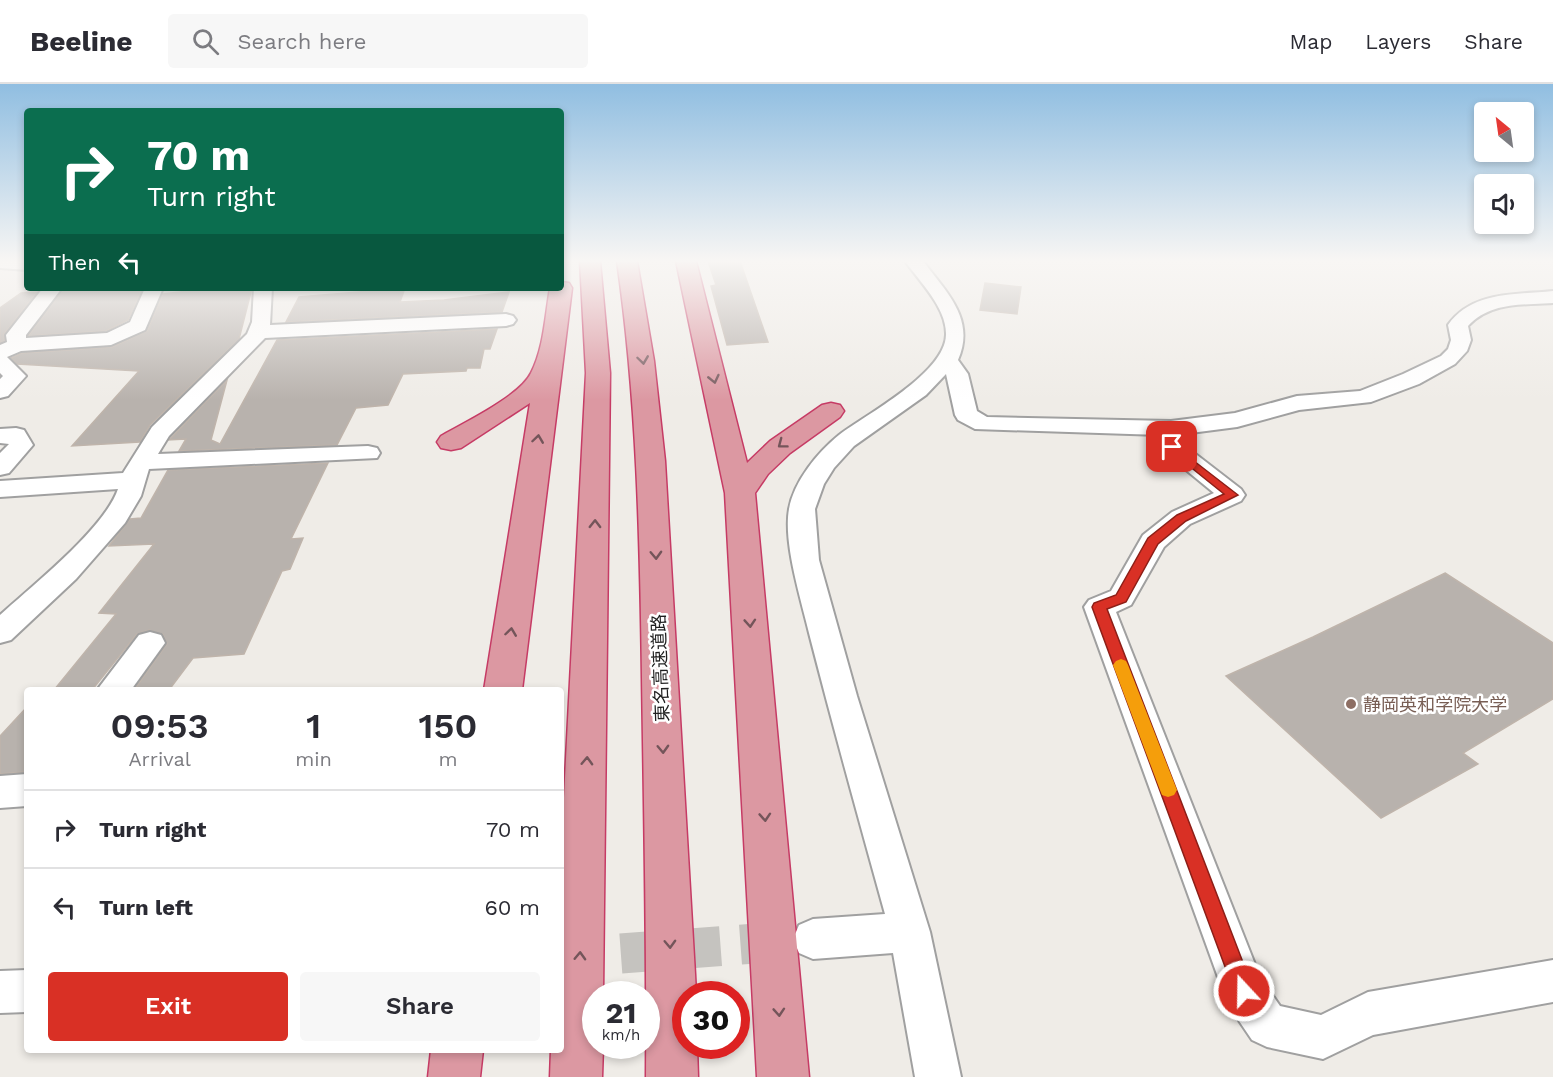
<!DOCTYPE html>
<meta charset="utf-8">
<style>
:root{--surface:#fff;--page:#f7f7f7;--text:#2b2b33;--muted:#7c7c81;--line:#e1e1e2;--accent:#d93025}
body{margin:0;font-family:"Work Sans","Noto Sans JP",sans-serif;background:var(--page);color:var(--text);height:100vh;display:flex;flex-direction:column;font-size:22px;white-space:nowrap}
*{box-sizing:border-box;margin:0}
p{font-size:20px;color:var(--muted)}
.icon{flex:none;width:33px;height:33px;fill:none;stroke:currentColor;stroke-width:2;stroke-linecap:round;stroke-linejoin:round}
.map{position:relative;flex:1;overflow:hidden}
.sheet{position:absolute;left:24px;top:603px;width:540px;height:366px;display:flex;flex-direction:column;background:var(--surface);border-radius:6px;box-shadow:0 3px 9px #0003}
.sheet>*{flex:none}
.guide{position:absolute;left:24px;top:24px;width:540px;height:183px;border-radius:6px;box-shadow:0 3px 9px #0003;background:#0b6e4f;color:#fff;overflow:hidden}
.needle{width:39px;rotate:331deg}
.tools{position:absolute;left:1474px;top:18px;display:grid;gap:12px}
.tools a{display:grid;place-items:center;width:60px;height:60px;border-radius:6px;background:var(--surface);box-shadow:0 3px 9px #0003;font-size:30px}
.speed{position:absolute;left:582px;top:897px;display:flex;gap:12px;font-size:30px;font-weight:700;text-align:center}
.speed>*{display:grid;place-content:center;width:78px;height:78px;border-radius:50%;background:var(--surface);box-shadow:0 3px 9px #0003;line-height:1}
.speed small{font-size:15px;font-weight:400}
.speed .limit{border:9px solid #d22;background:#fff;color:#111}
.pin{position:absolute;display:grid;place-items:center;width:51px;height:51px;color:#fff;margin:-26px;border-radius:12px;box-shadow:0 3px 9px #0006}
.me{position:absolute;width:66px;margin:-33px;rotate:339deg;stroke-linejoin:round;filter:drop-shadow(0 0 4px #0008)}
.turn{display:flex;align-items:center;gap:21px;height:126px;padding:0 24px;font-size:27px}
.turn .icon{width:78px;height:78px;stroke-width:2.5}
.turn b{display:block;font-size:42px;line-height:51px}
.then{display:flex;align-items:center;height:57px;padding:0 24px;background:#0003;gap:12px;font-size:22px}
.eta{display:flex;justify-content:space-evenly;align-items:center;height:102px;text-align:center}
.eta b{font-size:36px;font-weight:600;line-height:42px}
.cta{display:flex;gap:12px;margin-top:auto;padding:12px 24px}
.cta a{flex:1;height:69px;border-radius:6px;background:var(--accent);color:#fff;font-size:24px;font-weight:600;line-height:69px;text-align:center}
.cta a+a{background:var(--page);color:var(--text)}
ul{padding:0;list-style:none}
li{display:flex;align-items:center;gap:18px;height:78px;padding:0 24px;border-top:2px solid var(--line)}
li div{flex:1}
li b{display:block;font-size:22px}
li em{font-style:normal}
header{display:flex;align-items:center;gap:36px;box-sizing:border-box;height:84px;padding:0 30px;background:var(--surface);border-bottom:2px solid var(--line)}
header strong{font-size:28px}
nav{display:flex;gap:33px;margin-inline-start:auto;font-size:21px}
.search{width:420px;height:54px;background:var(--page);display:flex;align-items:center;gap:15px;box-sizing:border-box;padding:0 21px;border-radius:6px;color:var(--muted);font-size:22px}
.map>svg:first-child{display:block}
</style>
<header>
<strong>Beeline</strong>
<div class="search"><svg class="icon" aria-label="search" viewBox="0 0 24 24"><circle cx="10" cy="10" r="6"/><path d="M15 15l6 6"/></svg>Search here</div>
<nav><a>Map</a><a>Layers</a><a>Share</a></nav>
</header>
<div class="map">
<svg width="1553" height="993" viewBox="0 0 1553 993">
<rect width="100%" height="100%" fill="#efece7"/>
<g fill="#b8b2ad" stroke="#bfb4ab" stroke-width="1.5">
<polygon points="708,177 740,177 768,258 727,261 711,202 716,201"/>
<polygon points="985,199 1021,203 1017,230 980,226"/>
<polygon points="84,204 143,204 128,236 106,247 28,252 63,206"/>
<polygon points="214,204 252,204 239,255 150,341 140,358 72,362 139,287 17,280 11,274 22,269 112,263 147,247 163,210"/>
<polygon points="405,204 400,218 444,216 509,208 502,228 286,238 299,213"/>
<polygon points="37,208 4,250 5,257 0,259 0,224 21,209"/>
<polygon points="497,245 490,265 484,265 480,284 467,284 466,287 403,290 388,321 356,324 337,361 179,367 186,355 169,356 227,296 211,356 220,360 277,256"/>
<polygon points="328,379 291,455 303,454 290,485 282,487 244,570 193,574 169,606 134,606 167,560 163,550 149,546 137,550 92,606 54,606 116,530 99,529 154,460 109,462 130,435 141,434 168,386"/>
<polygon points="1445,489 1553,559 1553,615 1463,669 1478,680 1381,734 1226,592 1313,553"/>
<polygon points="27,623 27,684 24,688 0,690 0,652"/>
</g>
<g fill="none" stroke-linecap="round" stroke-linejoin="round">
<polyline stroke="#c5c3bf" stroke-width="40" stroke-dasharray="40 20" stroke-linecap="butt" points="561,874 789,857"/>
<g stroke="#a0a0a0" stroke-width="4">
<g id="minor">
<polygon points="0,177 27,177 27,186 0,184"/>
<path d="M905,177H923C946,208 976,235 958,276L968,290L977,327L987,333L1171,337L1235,329L1297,312L1360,307L1403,290L1441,272L1448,265L1451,256L1448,241C1472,207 1515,211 1553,207V219C1522,221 1490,218 1468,242L1471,256L1467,267L1455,280L1419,300L1371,318L1299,326L1237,343L1183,350L1184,361L1241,405L1245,411L1241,417L1190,440L1164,463L1131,521L1116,528L1260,893L1280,922L1321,931L1368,908L1553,876V918L1373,951L1323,975L1267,963L1252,956L1229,922L1223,907L1084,523L1089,516L1111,507L1143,451L1172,428L1214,409L1164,368L1160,363V351L975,345L958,336L955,331L946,290L926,311L854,362L834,384L824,400L815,425L819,476L857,612L930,848L961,993H915L893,869L813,875L799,869L793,855L799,841L813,835L885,830C859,736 833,643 809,549C801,515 783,459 789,425C794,397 818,368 839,351C867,330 945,289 946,251C947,224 920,198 905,177Z"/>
<polygon points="43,204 62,204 26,251 26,254 107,249 130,238 145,204 163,204 145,246 111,261 21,267 7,273 26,292 8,312 0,314 0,295 3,292 0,289 0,261 7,258 6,251"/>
<path d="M254,204H272L270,241L506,230L513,232L516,236L513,240L506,242L265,254L169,352L158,370L368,362L377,364L380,369L377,374L149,385L141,412L125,439L76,495L11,556L0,559V531C32,502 105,444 118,405L0,413V397L123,389L152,343L247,250L252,238Z"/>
<polygon points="16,344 24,346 33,361 9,389 0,391 0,369 9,360 0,359 0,345"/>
<polygon points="150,548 161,551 165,559 131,606 97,606 139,551"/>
<polygon points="27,690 27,722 0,724 0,692"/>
<polygon points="27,886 27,928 0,929 0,887"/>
</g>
</g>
<g stroke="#c63b65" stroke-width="3">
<g id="motorway">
<polygon points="580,177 600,177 610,289 603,910 596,910 596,962 603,962 602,993 550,993 551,966 561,966 561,771 586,289"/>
<path d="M617,177H637L654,277L665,377L695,890L696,910H686V962H697L698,993H646C647,861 644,727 642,594C640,454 637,315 617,177Z"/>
<polygon points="676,177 696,177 747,379 770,357 822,321 831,319 840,321 844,327 840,333 790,369 768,390 755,409 809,993 757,993 725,409"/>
<path d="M561,198L569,199L572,204L522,606H484L530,319L461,364L451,366L441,364L437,358L441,352C464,339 520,312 531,289C544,264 545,232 550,204H561Z"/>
<polygon points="431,966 483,966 480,993 428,993"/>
</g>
</g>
<use href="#minor" fill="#fff" fill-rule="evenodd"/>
<use href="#motorway" fill="#dc98a2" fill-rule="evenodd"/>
</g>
<defs><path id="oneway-chevron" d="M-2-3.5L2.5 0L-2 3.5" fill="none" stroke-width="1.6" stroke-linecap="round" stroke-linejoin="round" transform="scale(1.5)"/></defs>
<g stroke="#74555a">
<use href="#oneway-chevron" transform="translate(643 276) rotate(82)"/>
<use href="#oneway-chevron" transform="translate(714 295) rotate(77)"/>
<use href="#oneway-chevron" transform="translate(538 355) rotate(-82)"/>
<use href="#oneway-chevron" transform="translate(782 360) rotate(143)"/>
<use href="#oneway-chevron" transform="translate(595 440) rotate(-89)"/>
<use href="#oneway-chevron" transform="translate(656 471) rotate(88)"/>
<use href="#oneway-chevron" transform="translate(750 539) rotate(86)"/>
<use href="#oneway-chevron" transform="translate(511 548) rotate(-82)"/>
<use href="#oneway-chevron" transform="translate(663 665) rotate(88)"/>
<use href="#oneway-chevron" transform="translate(587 677) rotate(-88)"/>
<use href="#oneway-chevron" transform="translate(765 733) rotate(86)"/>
<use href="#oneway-chevron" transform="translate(670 860) rotate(88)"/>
<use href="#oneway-chevron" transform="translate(580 872) rotate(-88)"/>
<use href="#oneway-chevron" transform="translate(779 928) rotate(86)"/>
</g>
<linearGradient id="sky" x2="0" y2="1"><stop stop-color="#90bee1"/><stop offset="0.56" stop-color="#f8f6f4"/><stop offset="1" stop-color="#f8f6f4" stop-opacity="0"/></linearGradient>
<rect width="1553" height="316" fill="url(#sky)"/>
<polygon fill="#d93025" stroke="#8d1f18" stroke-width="1.5" points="1172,360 1238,411 1186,437 1158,460 1126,518 1107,525 1254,907 1251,914 1244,917 1237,914 1234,907 1092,523 1094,519 1116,511 1148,454 1177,431 1224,410 1168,365 1166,363"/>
<polygon fill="#f59e0b" points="1121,575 1126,577 1128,581 1177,706 1174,711 1168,713 1162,711 1160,706 1113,581 1116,577"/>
<circle fill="#8d6e63" stroke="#fff" stroke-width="2" cx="1351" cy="620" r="6"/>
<g text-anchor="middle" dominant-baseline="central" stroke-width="5" stroke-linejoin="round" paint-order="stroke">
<g font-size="18" fill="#1f1f1f" stroke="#fff">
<text transform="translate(660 584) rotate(-92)">東名高速道路</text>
</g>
<g font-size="18" fill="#785e54" stroke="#fff" text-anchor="start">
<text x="1363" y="620">静岡英和学院大学</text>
</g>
</g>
</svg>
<div class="tools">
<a><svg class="needle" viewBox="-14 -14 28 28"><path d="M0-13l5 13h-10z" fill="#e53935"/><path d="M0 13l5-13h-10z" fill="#7c7c81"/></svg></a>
<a><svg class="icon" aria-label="sound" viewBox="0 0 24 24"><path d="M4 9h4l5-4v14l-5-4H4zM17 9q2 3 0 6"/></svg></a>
</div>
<div class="speed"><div>21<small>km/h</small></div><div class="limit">30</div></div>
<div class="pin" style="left:1172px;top:363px;background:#d93025"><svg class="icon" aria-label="arrive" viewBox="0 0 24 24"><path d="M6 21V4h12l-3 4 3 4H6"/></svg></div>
<svg class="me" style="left:1244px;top:907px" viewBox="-20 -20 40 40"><circle r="17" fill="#d93025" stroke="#fff" stroke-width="3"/><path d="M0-11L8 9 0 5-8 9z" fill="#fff"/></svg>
<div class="guide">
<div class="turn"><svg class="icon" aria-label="right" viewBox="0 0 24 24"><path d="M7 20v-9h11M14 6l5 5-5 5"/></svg><div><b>70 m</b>Turn right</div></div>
<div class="then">Then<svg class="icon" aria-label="left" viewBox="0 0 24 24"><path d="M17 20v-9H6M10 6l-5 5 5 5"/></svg></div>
</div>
<section class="sheet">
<div class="eta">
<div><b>09:53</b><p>Arrival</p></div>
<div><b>1</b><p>min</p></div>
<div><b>150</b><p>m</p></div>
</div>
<ul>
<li><svg class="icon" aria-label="right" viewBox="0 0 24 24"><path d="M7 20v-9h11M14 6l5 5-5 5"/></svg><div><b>Turn right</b></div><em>70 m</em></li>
<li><svg class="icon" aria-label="left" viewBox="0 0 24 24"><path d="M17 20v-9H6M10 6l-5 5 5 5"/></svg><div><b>Turn left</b></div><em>60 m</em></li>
</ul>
<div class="cta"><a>Exit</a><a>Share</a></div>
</section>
</div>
